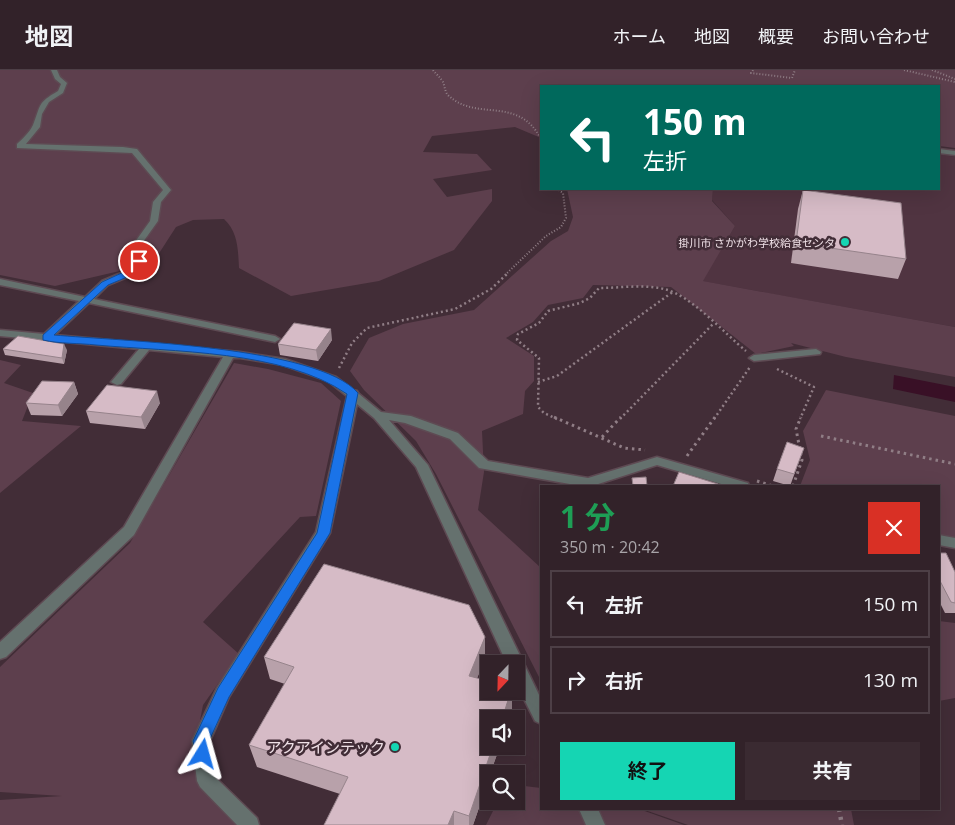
<!DOCTYPE html>
<html lang="ja">
<meta charset="utf-8">
<style>
:root{--surface:#322229;--page:#3a2a31;--text:#f1f3f6;--muted:#a8a4a8;--line:#4d3f46;--accent:#15d5b3}
body{margin:0;font-family:"Open Sans","Noto Sans JP",sans-serif;background:var(--page);color:var(--text);height:100vh;display:flex;flex-direction:column;font-size:19px;white-space:nowrap}
*{box-sizing:border-box;margin:0}
p{font-size:16px;color:var(--muted)}
.icon{flex:none;width:28px;height:28px;fill:none;stroke:currentColor;stroke-width:2;stroke-linecap:round;stroke-linejoin:round}
.map{position:relative;flex:1;overflow:hidden}
.panel{position:absolute;left:540px;top:415px;width:400px;height:325px;display:flex;flex-direction:column;background:var(--surface);border-radius:0px;box-shadow:0 5px 20px #0002,0 0 0 1px var(--line)}
.panel>*{flex:none}
.guide{position:absolute;left:540px;top:15px;width:400px;height:105px;border-radius:0px;box-shadow:0 5px 20px #0002,0 0 0 1px var(--line);background:#00695c;color:#fff;overflow:hidden}
.needle{width:32px;rotate:202deg}
.buttons{position:absolute;left:480px;top:585px;display:grid;gap:10px}
.buttons a{display:grid;place-items:center;width:45px;height:45px;border-radius:0px;background:var(--surface);box-shadow:0 5px 20px #0002,0 0 0 1px var(--line);font-size:25px}
.pin{position:absolute;display:grid;place-items:center;width:42px;height:42px;color:#fff;margin:-21px;border:2px solid #fff;border-radius:50%;box-shadow:0 1px 5px #0007}
.me{position:absolute;width:55px;margin:-28px;rotate:8deg;stroke-linejoin:round;filter:drop-shadow(0 0 4px #0008)}
.turn{display:flex;align-items:center;gap:18px;height:105px;padding:0 20px;font-size:22px}
.turn .icon{width:65px;height:65px;stroke-width:2.5}
.turn b{display:block;font-size:35px;line-height:42px}
.round{display:grid;place-items:center;flex:none;width:52px;height:52px;border-radius:0px;background:var(--page)}
.overview{display:flex;align-items:center;justify-content:space-between;height:85px;padding:0 20px}
h1{font-size:30px;font-weight:700;line-height:38px;color:#1e9e55}
.action{display:flex;gap:10px;margin-top:auto;padding:10px 20px}
.action a{flex:1;height:58px;border-radius:0px;background:var(--accent);color:#111;font-size:20px;font-weight:700;line-height:58px;text-align:center}
.action a+a{background:var(--page);color:var(--text)}
ul{padding:0;list-style:none}
li{display:flex;align-items:center;gap:15px;height:68px;margin:0 10px 8px;padding:0 10px;border:2px solid var(--line);border-radius:0px}
li div{flex:1}
li b{display:block;font-size:19px}
li em{font-style:normal}
header{display:flex;align-items:center;gap:30px;box-sizing:border-box;height:70px;padding:0 25px;background:var(--surface);border-bottom:1px solid var(--line)}
header strong{font-size:24px}
nav{display:flex;gap:28px;margin-inline-start:auto;font-size:18px}
.map>svg:first-child{display:block}
</style>
<header>
<strong>地図</strong>
<nav><a>ホーム</a><a>地図</a><a>概要</a><a>お問い合わせ</a></nav>
</header>
<div class="map">
<svg width="955" height="755" viewBox="0 0 955 755">
<rect width="100%" height="100%" fill="#422d37"/>
<polygon fill="#503441" points="939,84 955,87 955,257 702,211 735,156 712,130 713,119 939,119"/>
<g fill="#5d3f4d">
<path d="M0,0H955V78L939,76V16H541V68L515,57L432,66L423,82L477,84L492,100L433,109L447,127L492,119V131L454,180L379,211L291,226L239,198C238,179 238,162 224,149L193,150L176,157L156,188L124,200L55,216L0,205Z"/>
<polygon points="567,119 713,119 712,131 735,156 703,211 955,257 955,307 846,287 791,273 794,276 756,284 671,217 593,215 583,228 548,235 533,252 506,268 534,286 534,311 525,321 523,344 482,361 484,402 478,440 541,498 541,611 436,404 416,371 364,320 350,301 369,268 403,254 474,240 551,171 568,161 573,147"/>
<polygon points="0,290 21,295 4,313 33,323 22,351 81,356 0,423"/>
<polygon points="234,293 268,299 321,313 341,331 316,446 300,447 203,552 239,584 203,635 191,697 245,750 242,755 0,755 0,730 62,726 0,722 0,597 130,473"/>
<polygon points="826,320 955,346 955,467 939,466 939,416 800,416 810,390 803,361"/>
<polygon points="939,551 955,553 955,628 939,631"/>
<polygon points="516,715 541,718 541,739 639,739 684,755 486,755 498,731 516,731"/>
<polygon points="642,739 851,739 854,755 688,755"/>
</g>
<polygon fill="#391026" points="894,305 955,317 955,332 893,319"/>
<g fill="none" stroke-linecap="round" stroke-linejoin="round">
<g stroke="#5e4a53" stroke-width="3">
<g id="minor">
<path d="M51,0H57L60,7L67,13L63,23L49,32L42,44L40,57L26,74L123,77L137,79L171,120L161,132L158,151L143,172L142,195L132,205L108,215L94,229L275,266L280,269L275,272L89,233L55,265L240,282L285,289L336,307L353,320L357,321L359,324L381,342L411,346L458,363L488,391L588,408L657,387L748,413L749,416H728L657,395L592,416H581L479,398L450,369L405,353L389,350L428,395L541,629V654L535,651L516,613V594H507L416,397L374,348L357,334L330,463L229,627L210,671L215,707L257,748L259,755H237L200,717L197,711L192,671L217,618L316,462L347,326L328,311L283,295L240,288H233L134,465L6,587L0,589V572L124,457L223,287L149,280L121,314L117,315L111,312L139,279L0,266V260L44,264L79,231L0,215V209L85,227L102,211L126,201L134,192L135,172L150,151L153,132L163,120L132,83L17,78V74C22,69 30,62 33,55C41,35 37,33 58,21L61,14L55,9Z"/>
<polygon points="939,79 955,81 955,85 939,83"/>
<polygon points="816,279 821,282 820,284 754,291 749,288 754,285"/>
<polygon points="939,465 955,468 955,478 939,475"/>
<polygon points="579,739 598,739 605,755 586,755"/>
</g>
</g>
<g stroke="#907e86" stroke-width="2" stroke-dasharray="1 2" stroke-linecap="butt">
<path d="M433,0C436,4 440,7 443,12C445,17 445,23 449,26C478,52 518,25 541,69"/>
<polyline points="753,0 751,3 792,8 795,0"/>
<polyline points="904,0 955,12"/>
<polyline points="932,0 955,9"/>
<polyline points="505,205 546,166 561,157 566,148 563,123 557,119"/>
</g>
<g stroke="#907e86" stroke-width="2.5" stroke-dasharray="2 3" stroke-linecap="butt">
<polyline points="339,298 352,273 367,258 455,239 491,219 507,204"/>
<polyline points="777,299 814,317 800,349"/>
<polyline points="538,312 557,306 674,221"/>
<path d="M557,349L544,343L538,337L539,288L517,270L518,264L539,253L548,241L580,233L590,228L599,218C620,218 643,214 664,219C691,225 724,263 746,281"/>
<polyline points="620,349 713,254"/>
<polyline points="714,349 750,297"/>
</g>
<g stroke="#907e86" stroke-width="3" stroke-dasharray="2.5 4" stroke-linecap="butt">
<polyline points="554,347 624,378 645,380"/>
<polyline points="821,366 955,394"/>
<polyline points="602,367 621,347"/>
<polyline points="687,386 715,347"/>
<polyline points="757,411 773,416"/>
<polyline points="793,416 802,390 796,359 801,347"/>
</g>
<polyline stroke="#907e86" stroke-width="4.5" stroke-dasharray="3 5" stroke-linecap="butt" points="839,739 842,755"/>
<use href="#minor" fill="#65716e" fill-rule="evenodd"/>
</g>
<g fill="#b8a1aa">
<polygon points="803,120 906,189 898,209 791,193 798,139"/>
<polygon points="332,270 318,291 280,285 278,274"/>
<polygon points="3,279 67,280 64,294 5,285"/>
<polygon points="74,312 78,324 62,346 31,345 26,333"/>
<polygon points="160,333 145,359 90,353 86,341"/>
<polygon points="804,378 790,416 773,411 777,399"/>
<polygon points="939,483 955,502 955,543 945,543 939,531"/>
<polygon points="264,587 485,589 477,608 512,640 509,649 489,649 500,676 490,704 489,704 489,709 473,755 324,755 340,724 257,697 249,675 285,614 270,609"/>
</g>
<g fill="#96838b">
<polygon points="331,259 332,270 318,291 316,280"/>
<polygon points="64,274 67,280 64,294 62,288"/>
<polygon points="74,312 78,324 62,346 58,335"/>
<polygon points="157,321 160,333 145,359 141,347"/>
<polygon points="485,567 485,589 469,628 469,606"/>
<polygon points="511,621 512,621 512,640 509,649 502,649"/>
<polygon points="493,676 500,676 490,704 489,704 489,709 473,755 469,755 469,746"/>
<polygon points="454,741 454,755 448,755"/>
</g>
<g fill="#d6bbc6" stroke="#96838b">
<polygon points="803,120 901,133 906,189 796,173"/>
<polygon points="294,253 331,259 316,280 278,274"/>
<polygon points="18,266 64,274 62,288 3,279"/>
<polygon points="42,311 74,312 58,335 26,333"/>
<polygon points="107,315 157,321 141,347 86,341"/>
<polygon points="787,372 804,378 794,404 777,399"/>
<polygon points="679,402 718,414 717,416 673,416"/>
<polygon points="646,407 647,416 633,416 632,408"/>
<polygon points="939,483 946,483 955,502 955,533 951,532 939,509"/>
<polygon points="324,494 469,535 485,567 469,606 489,611 489,621 511,621 502,649 489,649 489,676 493,676 469,746 454,741 448,755 324,755 348,707 249,675 294,597 264,587"/>
</g>
<path fill="#1a73e8" stroke="#114b97" d="M136,189L143,191L132,205L108,215L54,265C119,271 318,276 358,323L330,463L229,627L209,671L211,684L209,689L203,692L197,689L193,671L218,618L317,463L347,324C283,280 173,282 96,275C79,273 60,274 43,270V265L102,212L126,201Z"/>
<g fill="#15d5b3" stroke="#422d37" stroke-width="2">
<circle cx="845" cy="172" r="5"/>
<circle cx="395" cy="677" r="5"/>
</g>
<g text-anchor="middle" dominant-baseline="central" stroke-width="5" stroke-linejoin="round" paint-order="stroke">
<g font-size="11" fill="#efe1e7" stroke="#422d37" text-anchor="end">
<text x="835" y="172">掛川市 さかがわ学校給食センタ</text>
</g>
<g font-size="15" fill="#efe1e7" stroke="#422d37" text-anchor="end">
<text x="385" y="677">アクアインテック</text>
</g>
</g>
</svg>
<div class="buttons">
<a><svg class="needle" viewBox="-14 -14 28 28"><path d="M0-13l5 13h-10z" fill="#e53935"/><path d="M0 13l5-13h-10z" fill="#a8a4a8"/></svg></a>
<a><svg class="icon" aria-label="sound" viewBox="0 0 24 24"><path d="M4 9h4l5-4v14l-5-4H4zM17 9q2 3 0 6"/></svg></a>
<a><svg class="icon" aria-label="search" viewBox="0 0 24 24"><circle cx="10" cy="10" r="6"/><path d="M15 15l6 6"/></svg></a>
</div>
<div class="pin" style="left:139px;top:191px;background:#d93025"><svg class="icon" aria-label="arrive" viewBox="0 0 24 24"><path d="M6 21V4h12l-3 4 3 4H6"/></svg></div>
<svg class="me" style="left:203px;top:684px" viewBox="-20 -20 40 40"><path d="M0-17L14 15 0 8-14 15z" fill="#1a73e8" stroke="#fff" stroke-width="4"/></svg>
<div class="guide">
<div class="turn"><svg class="icon" aria-label="left" viewBox="0 0 24 24"><path d="M17 20v-9H6M10 6l-5 5 5 5"/></svg><div><b>150 m</b>左折</div></div>
</div>
<section class="panel">
<div class="overview"><div><h1>1 分</h1><p>350 m · 20:42</p></div><a class="round" style="background:#d93025;color:#fff"><svg class="icon" aria-label="close" viewBox="0 0 24 24"><path d="M6 6l12 12M18 6L6 18"/></svg></a></div>
<ul>
<li><svg class="icon" aria-label="left" viewBox="0 0 24 24"><path d="M17 20v-9H6M10 6l-5 5 5 5"/></svg><div><b>左折</b></div><em>150 m</em></li>
<li><svg class="icon" aria-label="right" viewBox="0 0 24 24"><path d="M7 20v-9h11M14 6l5 5-5 5"/></svg><div><b>右折</b></div><em>130 m</em></li>
</ul>
<div class="action"><a>終了</a><a>共有</a></div>
</section>
</div>
